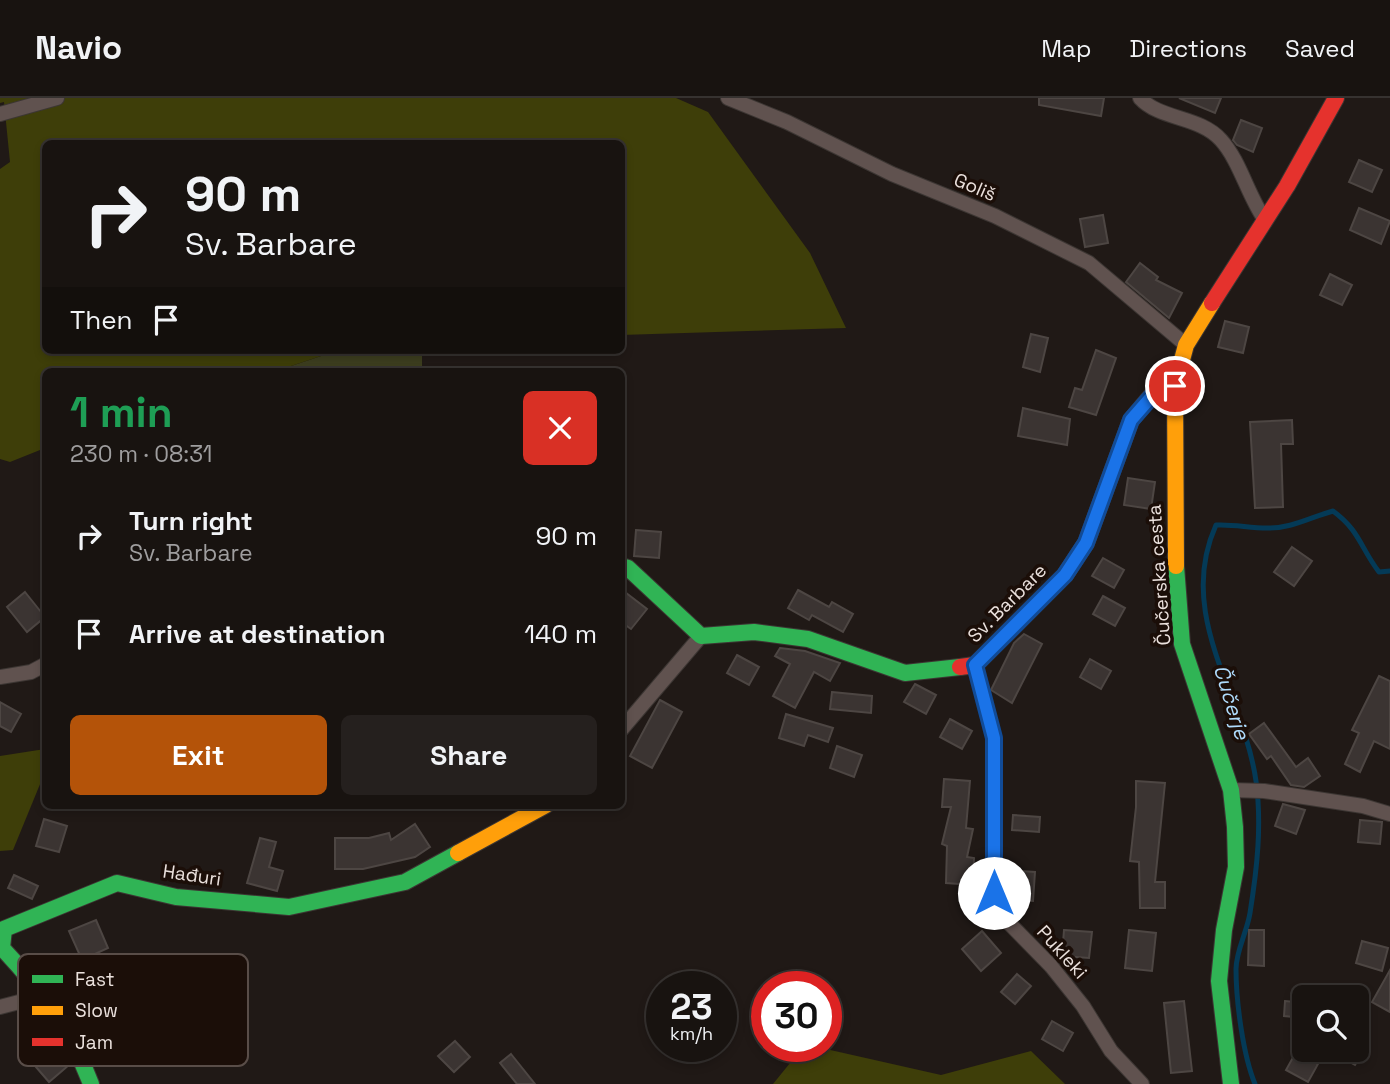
<!DOCTYPE html>
<meta charset="utf-8">
<style>
:root{--surface:#181310;--page:#25201e;--text:#f1f3f6;--muted:#9f9e9f;--line:#363230;--accent:#b45309}
body{margin:0;font-family:"Space Grotesk",sans-serif;background:var(--page);color:var(--text);height:100vh;display:flex;flex-direction:column;font-size:26px;white-space:nowrap}
*{box-sizing:border-box;margin:0}
p{font-size:23px;color:var(--muted)}
.icon{flex:none;width:38px;height:38px;fill:none;stroke:currentColor;stroke-width:2;stroke-linecap:round;stroke-linejoin:round}
.map{position:relative;flex:1;overflow:hidden}
.panel{position:absolute;left:42px;top:270px;width:583px;height:441px;display:flex;flex-direction:column;background:var(--surface);border-radius:10px;box-shadow:0 4px 10px #0003,0 0 0 2px var(--line)}
.panel>*{flex:none}
.hud{position:absolute;left:42px;top:42px;width:583px;height:214px;border-radius:10px;box-shadow:0 4px 10px #0003,0 0 0 2px var(--line);background:#181310;color:var(--text);overflow:hidden}
.fabs{position:absolute;left:1292px;top:887px;display:grid;gap:14px}
.fabs a{display:grid;place-items:center;width:77px;height:77px;border-radius:10px;background:var(--surface);box-shadow:0 4px 10px #0003,0 0 0 2px var(--line);font-size:35px}
.speed{position:absolute;left:646px;top:873px;display:flex;gap:14px;font-size:35px;font-weight:700;text-align:center}
.speed>*{display:grid;place-content:center;width:91px;height:91px;border-radius:50%;background:var(--surface);box-shadow:0 4px 10px #0003,0 0 0 2px var(--line);line-height:1}
.speed small{font-size:18px;font-weight:400}
.speed .limit{border:10px solid #d22;background:#fff;color:#111}
.pin{position:absolute;display:grid;place-items:center;width:60px;height:60px;color:#fff;margin:-30px;border:4px solid #fff;border-radius:50%;box-shadow:0 2px 7px #0007}
.me{position:absolute;width:77px;margin:-38px;rotate:0deg;stroke-linejoin:round;filter:drop-shadow(0 0 5px #0008)}
.turn{display:flex;align-items:center;gap:24px;height:147px;padding:0 28px;font-size:32px}
.turn .icon{width:91px;height:91px;stroke-width:2.5}
.turn b{display:block;font-size:49px;line-height:60px}
.then{display:flex;align-items:center;height:66px;padding:0 28px;background:#0003;gap:14px;font-size:26px}
.round{display:grid;place-items:center;flex:none;width:74px;height:74px;border-radius:10px;background:var(--page)}
.head{display:flex;align-items:center;justify-content:space-between;height:119px;padding:0 28px}
h1{font-size:42px;font-weight:700;line-height:52px;color:#1e9e55}
.cta{display:flex;gap:14px;margin-top:auto;padding:14px 28px}
.cta a{flex:1;height:80px;border-radius:10px;background:var(--accent);color:#fff;font-size:28px;font-weight:700;line-height:80px;text-align:center}
.cta a+a{background:var(--page);color:var(--text)}
ul{padding:0;list-style:none}
li{display:flex;align-items:center;gap:21px;height:98px;padding:0 28px}
li div{flex:1}
li b{display:block;font-size:26px}
li em{font-style:normal}
header{display:flex;align-items:center;gap:42px;box-sizing:border-box;height:98px;padding:0 35px;background:var(--surface);border-bottom:2px solid var(--line)}
header strong{font-size:33px}
nav{display:flex;gap:38px;margin-inline-start:auto;font-size:24px}
.map>svg:first-child{display:block}
</style>
<header>
<strong>Navio</strong>
<nav><a>Map</a><a>Directions</a><a>Saved</a></nav>
</header>
<div class="map">
<svg width="1390" height="986" viewBox="0 0 1390 986">
<rect width="100%" height="100%" fill="#201916"/>
<polygon fill="#3d3e1f" points="339,252 422,252 422,273 276,273"/>
<g fill="#3e3e09">
<polygon points="0,0 676,0 708,14 810,155 846,230 621,237 621,46 46,46 46,252 339,252 276,273 46,273 45,350 10,364 0,361 0,71 10,64 4,4 0,5"/>
<polygon points="45,651 45,674 13,752 0,753 0,658"/>
<polygon points="803,949 817,949 941,977 1031,953 1065,986 773,986"/>
</g>
<g fill="none" stroke-linecap="round" stroke-linejoin="round">
<path stroke="#043a57" stroke-width="5" d="M1255,986C1243,957 1236,903 1236,871C1236,853 1247,834 1250,815C1257,771 1262,727 1256,683C1244,597 1175,518 1216,427C1234,426 1249,430 1267,430C1290,431 1311,419 1333,413C1360,433 1360,449 1379,474L1390,473"/>
</g>
<g fill="#3b3432" stroke="#4d4643" stroke-width="2">
<polygon points="1039,0 1104,0 1101,18 1039,7"/>
<polygon points="1179,0 1221,0 1215,15"/>
<polygon points="1241,22 1262,30 1253,54 1237,47 1233,42"/>
<polygon points="1359,62 1382,72 1372,94 1349,84"/>
<polygon points="1359,110 1390,123 1381,146 1350,132"/>
<polygon points="1103,117 1108,145 1085,149 1080,121"/>
<polygon points="1140,165 1158,179 1156,182 1182,195 1169,220 1126,184"/>
<polygon points="1330,176 1352,187 1342,207 1320,197"/>
<polygon points="1225,223 1249,229 1243,255 1218,249"/>
<polygon points="1031,236 1048,240 1040,274 1023,269"/>
<polygon points="1096,252 1116,260 1096,317 1069,309 1075,290 1082,292"/>
<polygon points="1023,310 1070,321 1067,347 1018,338"/>
<polygon points="1292,322 1293,346 1281,346 1283,409 1255,410 1250,324"/>
<polygon points="1128,380 1155,384 1151,411 1124,407"/>
<polygon points="636,432 661,434 659,460 634,458"/>
<polygon points="1292,449 1312,463 1294,488 1274,474"/>
<polygon points="1103,460 1124,472 1114,490 1092,478"/>
<polygon points="621,491 647,511 631,531 621,524"/>
<polygon points="798,492 829,509 832,504 853,516 843,534 812,517 809,522 788,510"/>
<polygon points="25,494 45,519 27,534 7,509"/>
<polygon points="1103,498 1125,510 1115,528 1093,516"/>
<polygon points="1024,536 1042,546 1012,605 991,592 1014,545"/>
<polygon points="780,550 805,553 840,565 830,583 814,574 795,610 773,598 790,566 775,558"/>
<polygon points="737,557 759,569 749,587 727,575"/>
<polygon points="1090,561 1111,573 1101,591 1080,579"/>
<polygon points="1379,578 1390,583 1390,651 1374,643 1360,674 1345,666 1359,635 1352,632"/>
<polygon points="915,586 936,597 926,616 904,604"/>
<polygon points="832,594 872,598 871,615 830,611"/>
<polygon points="660,602 682,614 652,670 630,658"/>
<polygon points="0,604 21,616 11,634 0,628"/>
<polygon points="786,616 833,630 828,644 808,637 804,648 779,640"/>
<polygon points="950,621 972,633 962,651 940,639"/>
<polygon points="1264,625 1296,669 1308,660 1320,678 1304,689 1291,687 1271,658 1267,661 1249,636"/>
<polygon points="837,648 862,657 854,679 830,670"/>
<polygon points="944,681 970,683 966,730 973,731 967,759 974,760 973,787 946,785 947,748 942,746 951,709 942,709"/>
<polygon points="1136,683 1165,685 1155,784 1165,784 1165,810 1140,810 1139,764 1130,763 1136,709"/>
<polygon points="1283,706 1305,712 1296,736 1275,728"/>
<polygon points="1013,717 1040,719 1039,734 1012,732"/>
<polygon points="44,721 67,728 59,754 36,748"/>
<polygon points="1360,722 1382,724 1380,746 1358,744"/>
<polygon points="415,726 430,749 415,759 363,771 335,771 335,740 369,740 389,735 391,742"/>
<polygon points="260,740 276,744 269,769 283,773 277,793 247,785"/>
<polygon points="1006,772 1035,774 1033,803 1007,801"/>
<polygon points="14,777 38,788 32,801 8,790"/>
<polygon points="96,822 108,850 82,862 69,833"/>
<polygon points="1064,832 1092,834 1089,860 1062,858"/>
<polygon points="1129,832 1156,835 1152,873 1125,870"/>
<polygon points="1249,832 1264,832 1264,868 1248,867"/>
<polygon points="982,833 1001,855 981,873 962,851"/>
<polygon points="1362,843 1388,850 1382,873 1356,865"/>
<polygon points="1390,872 1390,914 1372,904"/>
<polygon points="1017,876 1031,888 1015,906 1001,894"/>
<polygon points="1184,903 1192,973 1171,975 1164,905"/>
<polygon points="1285,903 1304,905 1304,920 1284,918"/>
<polygon points="1052,923 1073,935 1063,953 1042,941"/>
<polygon points="455,943 470,959 454,974 438,958"/>
<polygon points="55,952 69,967 49,984 36,969"/>
<polygon points="1328,952 1364,952 1355,967"/>
<polygon points="1296,954 1318,966 1308,984 1286,972"/>
<polygon points="511,956 535,986 517,986 500,965"/>
</g>
<g fill="none" stroke-linecap="round" stroke-linejoin="round">
<g stroke="#3c3633" stroke-width="16">
<g id="street">
<polyline points="728,0 787,24 892,76 995,118 1089,165 1186,247"/>
<path d="M1140,0C1160,22 1200,18 1221,42C1240,63 1248,98 1265,122"/>
<polyline points="0,16 57,0"/>
<polyline points="975,567 994,640 994,795 1006,822 1051,868 1083,908 1111,953 1142,986"/>
<polyline points="0,579 31,574 46,566"/>
<polyline points="621,632 701,538"/>
<polyline points="1231,692 1264,693 1363,708 1390,716"/>
<polyline points="0,909 46,897"/>
</g>
</g>
<g stroke="#3c3633" stroke-width="18">
<g id="fast">
<polyline points="621,468 628,470 701,538 754,534 808,541 905,575 960,569"/>
<polyline points="1176,468 1182,546 1231,692 1235,729 1236,769 1224,832 1219,883 1231,986"/>
<path d="M91,986C71,933 41,891 2,850L4,831L117,785L176,799L289,809L405,784L458,755"/>
</g>
</g>
<g stroke="#3c3633" stroke-width="18">
<g id="slow">
<polyline points="1176,468 1175,288 1186,247 1212,205"/>
<polyline points="458,755 546,707"/>
</g>
</g>
<g stroke="#3c3633" stroke-width="18">
<g id="jam">
<polyline points="1212,205 1287,88 1336,0"/>
<polyline points="960,569 975,567 1065,477 1086,445 1131,322 1151,298 1175,288"/>
</g>
</g>
<use href="#street" stroke="#60524f" stroke-width="14"/>
<use href="#fast" stroke="#30b455" stroke-width="16"/>
<use href="#slow" stroke="#ff9f0a" stroke-width="16"/>
<use href="#jam" stroke="#e5322d" stroke-width="16"/>
</g>
<g fill="none" stroke-linecap="round" stroke-linejoin="round">
<g stroke="#114b97" stroke-width="18">
<polyline id="route" points="994,795 994,640 975,567 1065,477 1086,445 1131,322 1152,298 1175,288"/>
</g>
<use href="#route" stroke="#1a73e8" stroke-width="12"/>
</g>
<g text-anchor="middle" dominant-baseline="central" stroke-width="7" stroke-linejoin="round" paint-order="stroke">
<g font-size="19" fill="#ebe1dd" stroke="#1b0e08">
<text transform="translate(975 89) rotate(23)">Goliš</text>
<text transform="translate(1159 477) rotate(-94)">Čučerska cesta</text>
<text transform="translate(1007 505) rotate(-45)">Sv. Barbare</text>
<text transform="translate(192 777) rotate(8)">Hađuri</text>
<text transform="translate(1062 854) rotate(48)">Pukleki</text>
</g>
<g font-size="21" font-style="italic" fill="#afdbfc" stroke="#1b0e08">
<text transform="translate(1232 604) rotate(73)">Čučerje</text>
</g>
</g>
<rect x="18" y="856" width="230" height="112" rx="10" fill="#1b0e08" stroke="#594d48" stroke-width="2"/>
<rect x="32" y="877" width="31" height="8" fill="#30b455"/>
<rect x="32" y="908" width="31" height="9" fill="#ff9f0a"/>
<rect x="32" y="940" width="31" height="8" fill="#e5322d"/>
<g font-size="19" fill="#ebe1dd">
<text x="75" y="888">Fast</text>
<text x="75" y="919">Slow</text>
<text x="75" y="951">Jam</text>
</g>
</svg>
<div class="fabs">
<a><svg class="icon" aria-label="search" viewBox="0 0 24 24"><circle cx="10" cy="10" r="6"/><path d="M15 15l6 6"/></svg></a>
</div>
<div class="speed"><div>23<small>km/h</small></div><div class="limit">30</div></div>
<div class="pin" style="left:1175px;top:288px;background:#d93025"><svg class="icon" aria-label="arrive" viewBox="0 0 24 24"><path d="M6 21V4h12l-3 4 3 4H6"/></svg></div>
<svg class="me" style="left:994px;top:795px" viewBox="-20 -20 40 40"><circle r="19" fill="#fff"/><path d="M0-13L10 11 0 6-10 11z" fill="#1a73e8"/></svg>
<div class="hud">
<div class="turn"><svg class="icon" aria-label="right" viewBox="0 0 24 24"><path d="M7 20v-9h11M14 6l5 5-5 5"/></svg><div><b>90 m</b>Sv. Barbare</div></div>
<div class="then">Then<svg class="icon" aria-label="arrive" viewBox="0 0 24 24"><path d="M6 21V4h12l-3 4 3 4H6"/></svg></div>
</div>
<section class="panel">
<div class="head"><div><h1>1 min</h1><p>230 m · 08:31</p></div><a class="round" style="background:#d93025;color:#fff"><svg class="icon" aria-label="close" viewBox="0 0 24 24"><path d="M6 6l12 12M18 6L6 18"/></svg></a></div>
<ul>
<li><svg class="icon" aria-label="right" viewBox="0 0 24 24"><path d="M7 20v-9h11M14 6l5 5-5 5"/></svg><div><b>Turn right</b><p>Sv. Barbare</p></div><em>90 m</em></li>
<li><svg class="icon" aria-label="arrive" viewBox="0 0 24 24"><path d="M6 21V4h12l-3 4 3 4H6"/></svg><div><b>Arrive at destination</b></div><em>140 m</em></li>
</ul>
<div class="cta"><a>Exit</a><a>Share</a></div>
</section>
</div>
